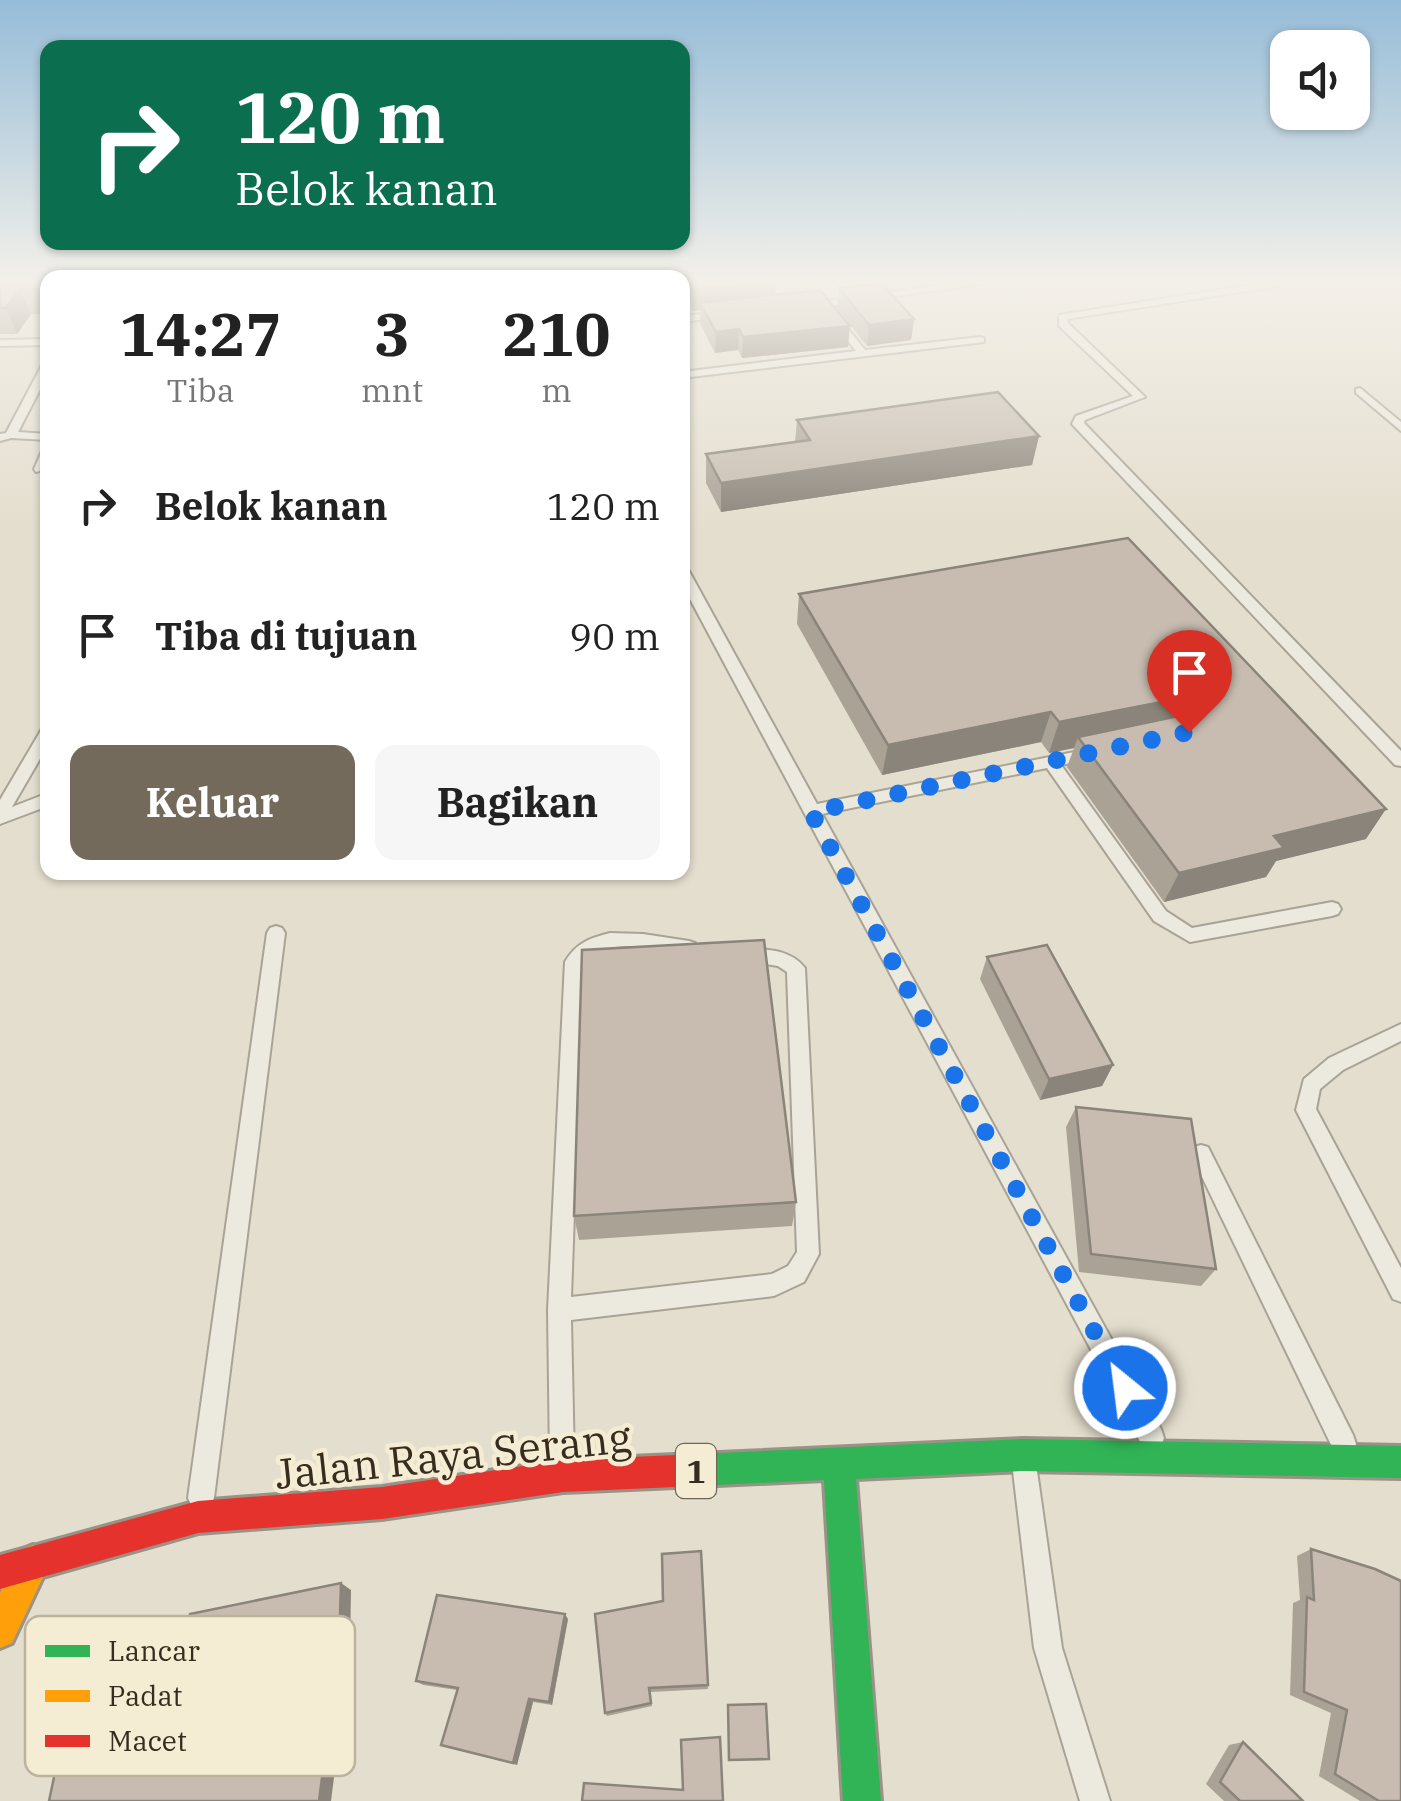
<!DOCTYPE html>
<html lang="id">
<style>
:root{--surface:#fff;--page:#f6f6f6;--text:#222;--muted:#767676;--accent:#746a5c}
body{margin:0;font-family:"IBM Plex Serif",serif;background:var(--page);color:var(--text);height:100vh;display:flex;flex-direction:column;font-size:38px;white-space:nowrap}
*{box-sizing:border-box;margin:0}
p{font-size:32px;color:var(--muted)}
.icon{flex:none;width:55px;height:55px;fill:none;stroke:currentColor;stroke-width:2;stroke-linecap:round;stroke-linejoin:round}
.map{position:relative;flex:1;overflow:hidden}
.sheet{position:absolute;left:40px;top:270px;width:650px;height:610px;display:flex;flex-direction:column;background:var(--surface);border-radius:20px;box-shadow:0 2px 8px #0004}
.sheet>*{flex:none}
.guide{position:absolute;left:40px;top:40px;width:650px;height:210px;border-radius:20px;box-shadow:0 2px 8px #0004;background:#0b6e4f;color:#fff;overflow:hidden}
.tools{position:absolute;left:1270px;top:30px;display:grid;gap:20px}
.tools a{display:grid;place-items:center;width:100px;height:100px;border-radius:20px;background:var(--surface);box-shadow:0 2px 8px #0004;font-size:50px}
.pin{position:absolute;display:grid;place-items:center;width:85px;height:85px;color:#fff;margin:-102px -42px;border-radius:50% 50% 50% 0;rotate:-45deg;box-shadow:0 0 10px #0007}
.pin .icon{rotate:45deg}
.me{position:absolute;width:110px;margin:-55px;rotate:331deg;stroke-linejoin:round;filter:drop-shadow(0 0 8px #0008)}
.turn{display:flex;align-items:center;gap:35px;height:210px;padding:0 30px;font-size:45px}
.turn .icon{width:130px;height:130px;stroke-width:2.5}
.turn b{display:block;font-size:70px;line-height:85px}
.eta{display:flex;justify-content:space-evenly;align-items:center;height:170px;text-align:center}
.eta b{font-size:60px;font-weight:700;line-height:70px}
.action{display:flex;gap:20px;margin-top:auto;padding:20px 30px}
.action a{flex:1;height:115px;border-radius:20px;background:var(--accent);color:#fff;font-size:40px;font-weight:700;line-height:115px;text-align:center}
.action a+a{background:var(--page);color:var(--text)}
ul{padding:0;list-style:none}
li{display:flex;align-items:center;gap:30px;height:130px;padding:0 30px}
li div{flex:1}
li b{display:block;font-size:38px}
li em{font-style:normal}
.map>svg:first-child{display:block}
</style>
<div class="map">
<svg width="1401" height="1801" viewBox="0 0 1401 1801">
<rect width="100%" height="100%" fill="#e4dece"/>
<g fill="none" stroke-linecap="round" stroke-linejoin="round">
<g stroke="#a9a396" stroke-width="4">
<g id="lane">
<polygon points="799,279 809,279 826,301 986,279 1013,279 830,306 865,350 980,337 984,338 984,342 682,378 682,372 856,351 821,307 807,308 807,304 817,302"/>
<polygon points="1275,281 1280,284 1278,286 1067,319 1068,323 1145,397 1085,420 1084,423 1401,751 1401,766 1395,765 1072,424 1076,416 1133,396 1059,326 1059,315"/>
<polygon points="724,312 729,315 727,317 682,322 682,316"/>
<polygon points="48,339 48,345 0,346 0,340"/>
<polygon points="48,360 48,374 18,432 48,434 48,440 11,438 0,441 0,434 6,433 43,363"/>
<polygon points="1360,388 1401,422 1401,431 1356,393 1356,389"/>
<polygon points="48,448 46,469 36,472 34,469 42,451"/>
<polygon points="682,567 689,571 817,804 1094,748 1102,753 1100,757 1061,765 1166,911 1192,928 1332,902 1338,904 1341,909 1338,914 1332,916 1190,942 1154,921 1047,768 822,814 1161,1429 1164,1438 1161,1447 1152,1450 1143,1447 682,584"/>
<polygon points="48,726 48,745 12,807 48,793 48,806 0,824 0,800 43,727"/>
<polygon points="276,926 282,928 285,933 214,1498 210,1507 201,1511 192,1507 188,1498 267,933 270,928"/>
<path d="M610,933L643,934L689,941L695,943L698,948L695,953L689,955C656,950 607,934 583,964L571,1297L772,1274L788,1266L797,1252L787,972L778,966L739,960L736,955L739,950L745,948C768,950 790,949 805,968L819,1254L804,1282L774,1296L571,1320L574,1461L571,1470L562,1473L553,1470L550,1461L548,1310L565,962C576,943 590,938 610,933Z"/>
<polygon points="1401,1024 1401,1041 1343,1070 1320,1089 1316,1109 1401,1268 1401,1302 1393,1299 1296,1110 1304,1079 1329,1058"/>
<polygon points="1201,1145 1208,1147 1353,1435 1356,1444 1353,1453 1344,1456 1335,1453 1191,1154 1194,1147"/>
<polygon points="1025,1459 1034,1462 1037,1471 1062,1648 1110,1801 1080,1801 1034,1648 1013,1471 1016,1462"/>
</g>
</g>
<g stroke="#999286" stroke-width="6">
<polygon id="fast" points="1023,1439 1401,1446 1401,1478 1023,1471 856,1479 881,1801 843,1801 824,1480 675,1487 664,1482 659,1471 664,1460 675,1455"/>
</g>
<g stroke="#999286" stroke-width="6">
<polygon id="slow" points="33,1545 45,1550 50,1562 12,1643 0,1648 0,1593 21,1550"/>
</g>
<g stroke="#999286" stroke-width="6">
<polygon id="jam" points="675,1455 686,1460 691,1471 686,1482 675,1487 563,1492 382,1519 198,1533 0,1589 0,1555 198,1501 382,1487 563,1460"/>
</g>
<use href="#lane" fill="#ece9df" fill-rule="evenodd"/>
<use href="#fast" fill="#30b455" fill-rule="evenodd"/>
<use href="#slow" fill="#ff9f0a" fill-rule="evenodd"/>
<use href="#jam" fill="#e5322d" fill-rule="evenodd"/>
</g>
<g fill="#aba296">
<polygon points="0,279 48,279 48,314 31,314 17,334 0,334"/>
<polygon points="682,279 775,279 775,294 848,347 742,358 738,350 715,353 700,324 700,310 693,311 682,290"/>
<polygon points="839,288 914,319 911,340 867,346 837,308"/>
<polygon points="797,420 1039,436 1032,465 721,512 706,483 706,454 795,442"/>
<polygon points="1128,538 1366,839 1276,861 1266,877 1164,902 1067,767 1074,748 1049,753 1041,742 882,775 797,624 799,594"/>
<polygon points="987,957 1113,1065 1102,1086 1040,1100 980,979"/>
<polygon points="1076,1107 1216,1269 1201,1286 1079,1272 1066,1127"/>
<polygon points="796,1202 792,1226 579,1240 574,1216"/>
<polygon points="1311,1549 1401,1801 1360,1801 1319,1776 1331,1713 1290,1695 1293,1603 1300,1600 1297,1556"/>
<polygon points="701,1551 708,1689 651,1692 652,1706 607,1716 605,1713 663,1601"/>
<polygon points="568,1619 552,1705 533,1702 517,1765 447,1747 457,1690 423,1685 416,1681"/>
<polygon points="1243,1742 1303,1801 1224,1801 1206,1784 1229,1745"/>
</g>
<g fill="#8b847a">
<polygon points="48,281 48,302 42,289"/>
<polygon points="776,281 775,301 700,303 700,310 693,311 693,290"/>
<polygon points="20,289 31,314 17,334 6,308"/>
<polygon points="914,319 911,340 867,346 869,325"/>
<polygon points="850,326 848,347 742,358 743,337"/>
<polygon points="739,329 738,350 715,353 716,332"/>
<polygon points="1039,436 1032,465 721,512 721,483"/>
<polygon points="1202,694 1188,724 1078,737 1074,748 1049,753 1059,722"/>
<polygon points="1051,712 1041,742 882,775 888,745"/>
<polygon points="1386,809 1366,839 1276,861 1266,877 1164,902 1179,873 1274,836"/>
<polygon points="1113,1065 1102,1086 1040,1100 1049,1079"/>
<polygon points="341,1583 351,1590 350,1652 331,1801 319,1801"/>
<polygon points="565,1614 568,1619 552,1705 549,1702"/>
<polygon points="529,1699 533,1702 517,1765 513,1763"/>
</g>
<g fill="#c7bcaf" stroke="#8b847a" stroke-width="2.5">
<polygon points="0,279 48,279 48,281 42,289 20,289 6,308 0,308"/>
<polygon points="687,279 775,279 776,281 693,290"/>
<polygon points="881,283 914,319 869,325 839,288"/>
<polygon points="820,290 850,326 743,337 739,329 716,332 700,303"/>
<polygon points="998,392 1039,436 721,483 706,454 810,440 797,420"/>
<polygon points="1128,538 1386,809 1274,836 1284,848 1179,873 1078,737 1208,710 1213,700 1202,694 1059,722 1051,712 888,745 799,594"/>
<polygon points="764,940 796,1202 574,1216 582,950"/>
<polygon points="1047,945 1113,1065 1049,1079 987,957"/>
<polygon points="1076,1107 1191,1119 1216,1269 1091,1254"/>
<polygon points="1311,1549 1375,1569 1401,1581 1401,1801 1379,1801 1335,1774 1347,1710 1304,1692 1307,1597 1314,1600"/>
<polygon points="701,1551 708,1685 649,1688 651,1703 605,1713 595,1614 663,1601 662,1554"/>
<polygon points="341,1583 339,1646 319,1801 49,1801 64,1730 167,1715 173,1691 182,1691 190,1614"/>
<polygon points="437,1595 565,1614 549,1702 529,1699 513,1763 441,1745 458,1688 416,1681"/>
<polygon points="766,1704 769,1759 729,1760 728,1705"/>
<polygon points="720,1737 723,1801 582,1801 584,1783 683,1790 681,1740"/>
<polygon points="1243,1742 1303,1801 1240,1801 1220,1782"/>
</g>
<linearGradient id="sky" x2="0" y2="1"><stop stop-color="#95bcd8"/><stop offset="0.53" stop-color="#f3f0e9"/><stop offset="1" stop-color="#f3f0e9" stop-opacity="0"/></linearGradient>
<rect width="1401" height="531" fill="url(#sky)"/>
<g fill="none" stroke-linecap="round" stroke-linejoin="round">
<polyline stroke="#1a73e8" stroke-width="18" stroke-dasharray="0 32.4" points="1125,1388 811,812 1189,732"/>
</g>
<g text-anchor="middle" dominant-baseline="central" stroke-width="9" stroke-linejoin="round" paint-order="stroke">
<rect fill="#f5ecd4" stroke="#716655" stroke-width="2.5" x="676" y="1444" width="40" height="54" rx="8"/>
<g font-size="32" font-weight="bold" fill="#382c1f">
<text x="696" y="1471">1</text>
</g>
<g font-size="42" fill="#382c1f" stroke="#f5ecd4">
<text transform="translate(453 1455) rotate(-6)">Jalan Raya Serang</text>
</g>
</g>
<rect x="25" y="1616" width="330" height="160" rx="15" fill="#f5ecd4" stroke="#bcb29e" stroke-width="2.5"/>
<rect x="45" y="1645" width="45" height="12" fill="#30b455"/>
<rect x="45" y="1690" width="45" height="12" fill="#ff9f0a"/>
<rect x="45" y="1735" width="45" height="12" fill="#e5322d"/>
<g font-size="28" fill="#382c1f">
<text x="108" y="1661">Lancar</text>
<text x="108" y="1706">Padat</text>
<text x="108" y="1751">Macet</text>
</g>
</svg>
<div class="tools">
<a><svg class="icon" aria-label="sound" viewBox="0 0 24 24"><path d="M4 9h4l5-4v14l-5-4H4zM17 9q2 3 0 6"/></svg></a>
</div>
<div class="pin" style="left:1189px;top:732px;background:#d93025"><svg class="icon" aria-label="arrive" viewBox="0 0 24 24"><path d="M6 21V4h12l-3 4 3 4H6"/></svg></div>
<svg class="me" style="left:1125px;top:1388px" viewBox="-20 -20 40 40"><circle r="17" fill="#1a73e8" stroke="#fff" stroke-width="3"/><path d="M0-11L8 9 0 5-8 9z" fill="#fff"/></svg>
<div class="guide">
<div class="turn"><svg class="icon" aria-label="right" viewBox="0 0 24 24"><path d="M7 20v-9h11M14 6l5 5-5 5"/></svg><div><b>120 m</b>Belok kanan</div></div>
</div>
<section class="sheet">
<div class="eta">
<div><b>14:27</b><p>Tiba</p></div>
<div><b>3</b><p>mnt</p></div>
<div><b>210</b><p>m</p></div>
</div>
<ul>
<li><svg class="icon" aria-label="right" viewBox="0 0 24 24"><path d="M7 20v-9h11M14 6l5 5-5 5"/></svg><div><b>Belok kanan</b></div><em>120 m</em></li>
<li><svg class="icon" aria-label="arrive" viewBox="0 0 24 24"><path d="M6 21V4h12l-3 4 3 4H6"/></svg><div><b>Tiba di tujuan</b></div><em>90 m</em></li>
</ul>
<div class="action"><a>Keluar</a><a>Bagikan</a></div>
</section>
</div>
